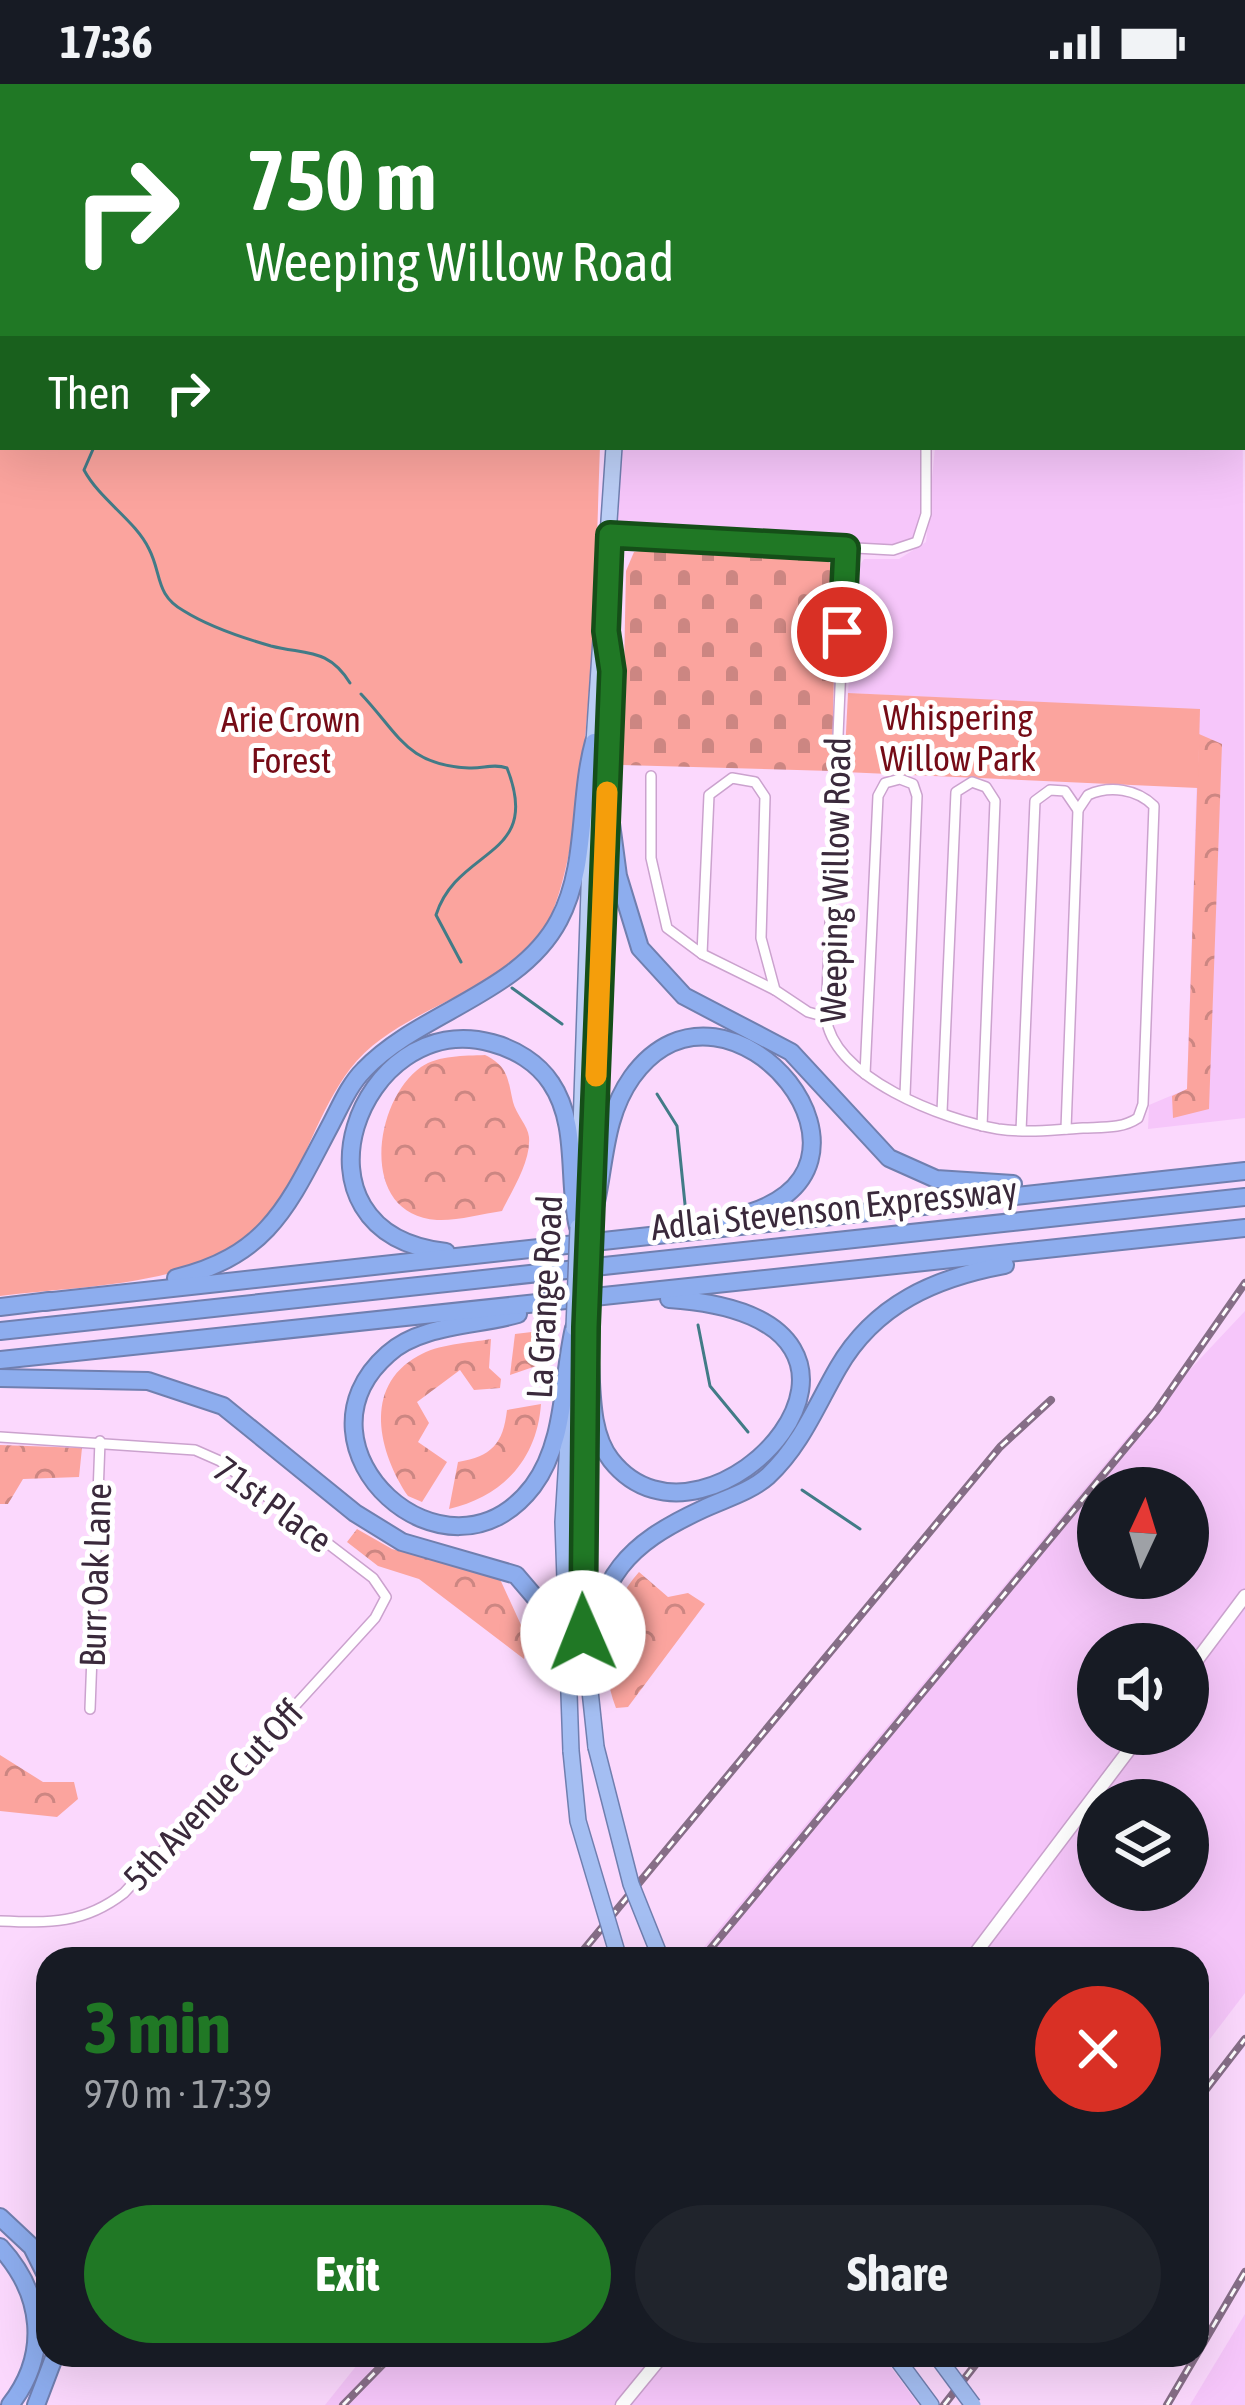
<!DOCTYPE html>
<meta charset="utf-8">
<style>
:root{--surface:#171b24;--page:#20242c;--text:#f1f3f6;--muted:#9ea1a6;--accent:#207825}
body{margin:0;font-family:"Asap Condensed",sans-serif;background:var(--page);color:var(--text);height:100vh;display:flex;flex-direction:column;font-size:45px;white-space:nowrap}
*{box-sizing:border-box;margin:0}
p{font-size:39px;color:var(--muted)}
.icon{flex:none;width:66px;height:66px;fill:none;stroke:currentColor;stroke-width:2;stroke-linecap:round;stroke-linejoin:round}
.map{position:relative;flex:1;overflow:hidden}
.panel{position:absolute;left:36px;top:1863px;width:1173px;height:420px;display:flex;flex-direction:column;background:var(--surface);border-radius:36px;box-shadow:0 12px 48px #0002}
.panel>*{flex:none}
.banner{position:absolute;left:0px;top:0px;width:1245px;height:366px;box-shadow:0 12px 48px #0002;background:#207825;color:#fff;overflow:hidden}
.needle{width:78px;rotate:4deg}
.fabs{position:absolute;left:1077px;top:1383px;display:grid;gap:24px}
.fabs a{display:grid;place-items:center;width:132px;height:132px;border-radius:50%;background:var(--surface);box-shadow:0 12px 48px #0002;font-size:60px}
.pin{position:absolute;display:grid;place-items:center;width:102px;height:102px;color:#fff;margin:-51px;border:6px solid #fff;border-radius:50%;box-shadow:0 3px 12px #0007}
.me{position:absolute;width:132px;margin:-66px;rotate:359deg;stroke-linejoin:round;filter:drop-shadow(0 0 9px #0008)}
.turn{display:flex;align-items:center;gap:42px;height:252px;padding:0 48px;font-size:54px}
.turn .icon{width:156px;height:156px;stroke-width:2.5}
.turn b{display:block;font-size:84px;line-height:102px}
.then{display:flex;align-items:center;height:114px;padding:0 48px;background:#0003;gap:24px;font-size:45px}
.round{display:grid;place-items:center;flex:none;width:126px;height:126px;border-radius:63px;background:var(--page)}
.head{display:flex;align-items:center;justify-content:space-between;height:204px;padding:0 48px}
h1{font-size:72px;font-weight:700;line-height:90px;color:var(--accent)}
.cta{display:flex;gap:24px;margin-top:auto;padding:24px 48px}
.cta a{flex:1;height:138px;border-radius:72px;background:var(--accent);color:#fff;font-size:48px;font-weight:700;line-height:138px;text-align:center}
.cta a+a{background:var(--page);color:var(--text)}
.status{display:flex;justify-content:space-between;align-items:center;height:84px;padding:0 60px;background:var(--surface);direction:ltr}
.status svg{height:33px;fill:currentColor}
.map>svg:first-child{display:block}
</style>
<div class="status"><b>17:36</b><svg viewBox="0 0 49 12"><path d="M0 12V9h3v3zM5 12V6h3v6zM10 12V3h3v9zM15 12V0h3v12zM26 1h20v11H26zM47 4h2v5h-2z"/></svg></div>
<div class="map">
<svg width="1245" height="2321" viewBox="0 0 1245 2321">
<defs>
<pattern id="forest-crowns" width="20" height="18" patternUnits="userSpaceOnUse" patternTransform="scale(3)"><rect width="20" height="18" fill="#fba49e"/><path d="M2 6a3 3 0 1 1 6 0M12 15a3 3 0 1 1 6 0" fill="none" stroke="#cc8682"/></pattern>
<pattern id="cemetery-stones" width="16" height="16" patternUnits="userSpaceOnUse" patternTransform="scale(3)"><rect width="16" height="16" fill="#fba49e"/><path d="M2 7V4a2 2 0 0 1 4 0v3zM10 15v-3a2 2 0 0 1 4 0v3z" fill="#cc8682"/></pattern>
</defs>
<rect width="100%" height="100%" fill="#fbd8fd"/>
<g fill="#f6c6fa" fill-rule="evenodd">
<polygon points="1242,123 1245,1034 1148,1045 1149,1021 1187,1005 1199,626 848,609 856,487 864,475 899,475 926,458 935,363 1242,363"/>
<polygon points="616,363 925,363 923,428 913,455 890,463 612,448"/>
<path d="M1245,1227V1909L1197,1972V1875H694L1135,1344ZM1098,1404H1188V1494H1098ZM1098,1560H1188V1650H1098ZM1098,1716H1188V1806H1098Z"/>
<polygon points="1245,2230 1245,2321 1190,2321"/>
<polygon points="365,2271 882,2271 919,2321 325,2321"/>
</g>
<g fill="url(#forest-crowns)">
<polygon points="1199,650 1222,660 1209,1025 1173,1034 1172,1012 1187,1005"/>
<path d="M485,971C508,982 508,995 513,1018C516,1030 528,1042 529,1053C531,1078 512,1106 502,1127C482,1130 457,1137 437,1136C358,1131 373,1017 421,983C439,971 464,972 485,971Z"/>
<polygon points="540,1247 539,1281 510,1291 515,1250"/>
<path d="M491,1255L489,1284L501,1295L500,1304L474,1306L460,1286L417,1318L429,1339L418,1358L447,1378L422,1418L408,1412C379,1369 362,1303 418,1272C438,1260 468,1259 491,1255Z"/>
<path d="M541,1320C537,1376 502,1413 449,1425L458,1378C492,1372 503,1360 507,1326Z"/>
<polygon points="0,1361 82,1364 79,1393 23,1395 8,1420 0,1420"/>
<polygon points="357,1445 392,1465 499,1493 527,1554 524,1575 419,1495 378,1482 347,1458"/>
<path d="M639,1488L668,1513L688,1509L705,1520L628,1623L616,1624C598,1576 605,1526 639,1488Z"/>
<polygon points="0,1671 43,1698 74,1698 78,1715 57,1733 0,1727"/>
</g>
<polygon fill="url(#cemetery-stones)" points="648,466 817,472 836,482 832,687 622,681 626,487 634,468"/>
<g fill="#fba49e">
<path d="M0,0H614L3,3V363H600C596,462 593,789 537,856C489,913 396,925 350,985C319,1026 305,1079 277,1122C221,1205 89,1200 0,1212Z"/>
<polygon points="644,0 1245,0 1245,107 1242,3"/>
<polygon points="848,609 1200,625 1198,704 844,688"/>
</g>
<g fill="none" stroke-linecap="round" stroke-linejoin="round">
<g stroke="#427b87" stroke-width="3">
<polyline points="1225,3 1225,0"/>
<polyline points="0,35 3,35"/>
<polyline points="1242,98 1245,98"/>
<path d="M94,363L84,386C100,416 135,436 149,465C162,490 155,511 184,527C208,542 243,554 271,562C307,571 328,564 350,599"/>
<path d="M361,610C399,650 406,681 469,684C483,685 493,679 507,684C543,775 458,762 436,831L461,878"/>
<polyline points="512,904 562,940"/>
<polyline points="657,1010 677,1042 686,1130"/>
<polyline points="698,1241 710,1302 748,1348"/>
<polyline points="802,1406 860,1445"/>
</g>
<g stroke="#cba2ce" stroke-width="12">
<g id="minor">
<polyline points="1242,113 1245,113"/>
<polyline points="610,451 893,466 917,458 926,430 926,363"/>
<path d="M846,464L826,933C833,994 944,1036 998,1045C1026,1049 1055,1046 1083,1044C1102,1043 1122,1045 1138,1034L1143,1020L1154,722C1137,705 1110,701 1088,711L1078,726L1065,707L1050,706L1035,717L1021,1047"/>
<polyline points="651,692 651,774 667,844 702,870 775,906"/>
<polyline points="702,870 709,711 732,694 755,698 765,713 761,854 775,906 808,928 826,933"/>
<polyline points="865,990 878,712 885,699 900,695 913,700 917,712 905,1011"/>
<polyline points="942,1028 956,708 972,698 986,703 995,717 982,1042"/>
<polyline points="1066,1045 1078,726"/>
<path d="M0,1353L195,1366L220,1377L373,1494L386,1513L375,1534L124,1809C84,1840 50,1839 0,1837"/>
<polyline points="90,1625 100,1357"/>
</g>
</g>
<g stroke="#cba2ce" stroke-width="15">
<g id="tertiary">
<polyline points="1188,1588 1245,1512"/>
<polyline points="971,1875 1141,1650"/>
<polyline points="622,2321 663,2271"/>
</g>
</g>
<g stroke="#707faf" stroke-width="18">
<g id="primary">
<polyline points="628,3 629,0"/>
<polyline points="607,717 612,587 607,556"/>
<polyline points="579,1103 594,658 614,363"/>
<polyline points="591,1113 606,741"/>
</g>
</g>
<g stroke="#707faf" stroke-width="18">
<g id="trunk">
<polyline points="585,1307 581,1522 596,1663"/>
<polyline points="571,1310 563,1438 571,1667"/>
<polyline points="894,2271 931,2321"/>
</g>
</g>
<g stroke="#707faf" stroke-width="20">
<g id="motorway">
<polyline points="607,709 618,792 640,864 684,912 791,968 889,1074 936,1095 1013,1100"/>
<path d="M590,1142C606,1092 600,1038 632,993C728,860 920,1094 733,1133"/>
<path d="M446,1168C276,1149 360,922 492,959C515,965 538,979 551,999C579,1040 567,1097 578,1143"/>
<path d="M176,1194C270,1171 289,1119 331,1040C341,1021 349,1001 364,986C419,928 520,910 559,836C588,781 578,716 594,658"/>
<polyline points="44,1218 1245,1087"/>
<polyline points="0,1223 50,1217"/>
<path d="M518,1230C478,1242 421,1240 388,1270C282,1363 447,1515 533,1402C566,1358 562,1295 574,1244"/>
<path d="M586,1243C595,1283 584,1342 611,1376C708,1499 951,1233 669,1215"/>
<polyline points="0,1247 1245,1113"/>
<polyline points="0,1276 1245,1144"/>
<polyline points="0,1294 148,1297 223,1322 355,1429 402,1458 516,1491 539,1518 565,1576"/>
<path d="M584,1576C603,1491 623,1462 703,1425C724,1415 750,1408 768,1392C801,1361 816,1322 838,1284C875,1220 935,1194 1005,1181"/>
<polyline points="0,2133 32,2163 48,2195"/>
<path d="M0,2163C43,2210 50,2270 10,2321"/>
<polyline points="36,2321 55,2271"/>
</g>
</g>
<use href="#minor" stroke="#fff" stroke-width="9"/>
<use href="#tertiary" stroke="#fff" stroke-width="12"/>
<use href="#primary" stroke="#bbcef5" stroke-width="15"/>
<use href="#trunk" stroke="#a4bef2" stroke-width="15"/>
<use href="#motorway" stroke="#8dadee" stroke-width="16"/>
<g stroke="#866e87" stroke-width="8">
<g id="rail">
<polyline points="576,1875 1000,1363 1051,1316"/>
<polyline points="702,1875 1156,1327 1245,1199"/>
<polyline points="1197,2017 1245,1955"/>
<polyline points="343,2321 392,2271"/>
<polyline points="944,2321 983,2271"/>
<polyline points="1167,2321 1245,2188"/>
</g>
</g>
<use href="#rail" stroke="#fff" stroke-width="3" stroke-dasharray="9" stroke-linecap="butt"/>
<g stroke="#707faf" stroke-width="18" stroke-linecap="butt">
<g id="trunk-bridge">
<polyline points="586,1243 590,1142"/>
<polyline points="574,1244 578,1143"/>
<polyline points="596,1663 631,1800 661,1875"/>
<polyline points="571,1667 578,1737 619,1875"/>
<polyline points="936,2271 973,2321"/>
</g>
</g>
<use href="#trunk-bridge" stroke="#a4bef2" stroke-width="15"/>
</g>
<g fill="none" stroke-linecap="round" stroke-linejoin="round">
<g stroke="#154e18" stroke-width="30">
<polyline id="route" points="583,1549 586,1243 612,587 606,547 610,451 846,464 842,548"/>
</g>
<use href="#route" stroke="#207825" stroke-width="21"/>
<polyline stroke="#f59e0b" stroke-width="21" points="596,992 607,708"/>
</g>
<g text-anchor="middle" dominant-baseline="central" stroke-width="10" stroke-linejoin="round" paint-order="stroke">
<g font-size="36" fill="#750b16" stroke="#fff">
<text x="958" y="633">Whispering<tspan x="958" dy="41">Willow Park</tspan></text>
<text x="291" y="635">Arie Crown<tspan x="291" dy="41">Forest</tspan></text>
</g>
<g font-size="36" fill="#3a293b" stroke="#fff">
<text transform="translate(835 796) rotate(-89)">Weeping Willow Road</text>
<text transform="translate(834 1124) rotate(-6)">Adlai Stevenson Expressway</text>
<text transform="translate(544 1213) rotate(-87)">La Grange Road</text>
<text transform="translate(273 1420) rotate(36)">71st Place</text>
<text transform="translate(95 1491) rotate(-88)">Burr Oak Lane</text>
<text transform="translate(213 1711) rotate(-47)">5th Avenue Cut Off</text>
</g>
</g>
</svg>
<div class="fabs">
<a><svg class="needle" viewBox="-14 -14 28 28"><path d="M0-13l5 13h-10z" fill="#e53935"/><path d="M0 13l5-13h-10z" fill="#9ea1a6"/></svg></a>
<a><svg class="icon" aria-label="sound" viewBox="0 0 24 24"><path d="M4 9h4l5-4v14l-5-4H4zM17 9q2 3 0 6"/></svg></a>
<a><svg class="icon" aria-label="layers" viewBox="0 0 24 24"><path d="M12 4l9 5-9 5-9-5zM3 14l9 5 9-5"/></svg></a>
</div>
<div class="pin" style="left:842px;top:548px;background:#d93025"><svg class="icon" aria-label="arrive" viewBox="0 0 24 24"><path d="M6 21V4h12l-3 4 3 4H6"/></svg></div>
<svg class="me" style="left:583px;top:1549px" viewBox="-20 -20 40 40"><circle r="19" fill="#fff"/><path d="M0-13L10 11 0 6-10 11z" fill="#207825"/></svg>
<div class="banner">
<div class="turn"><svg class="icon" aria-label="right" viewBox="0 0 24 24"><path d="M7 20v-9h11M14 6l5 5-5 5"/></svg><div><b>750 m</b>Weeping Willow Road</div></div>
<div class="then">Then<svg class="icon" aria-label="right" viewBox="0 0 24 24"><path d="M7 20v-9h11M14 6l5 5-5 5"/></svg></div>
</div>
<section class="panel">
<div class="head"><div><h1>3 min</h1><p>970 m · 17:39</p></div><a class="round" style="background:#d93025;color:#fff"><svg class="icon" aria-label="close" viewBox="0 0 24 24"><path d="M6 6l12 12M18 6L6 18"/></svg></a></div>
<div class="cta"><a>Exit</a><a>Share</a></div>
</section>
</div>
